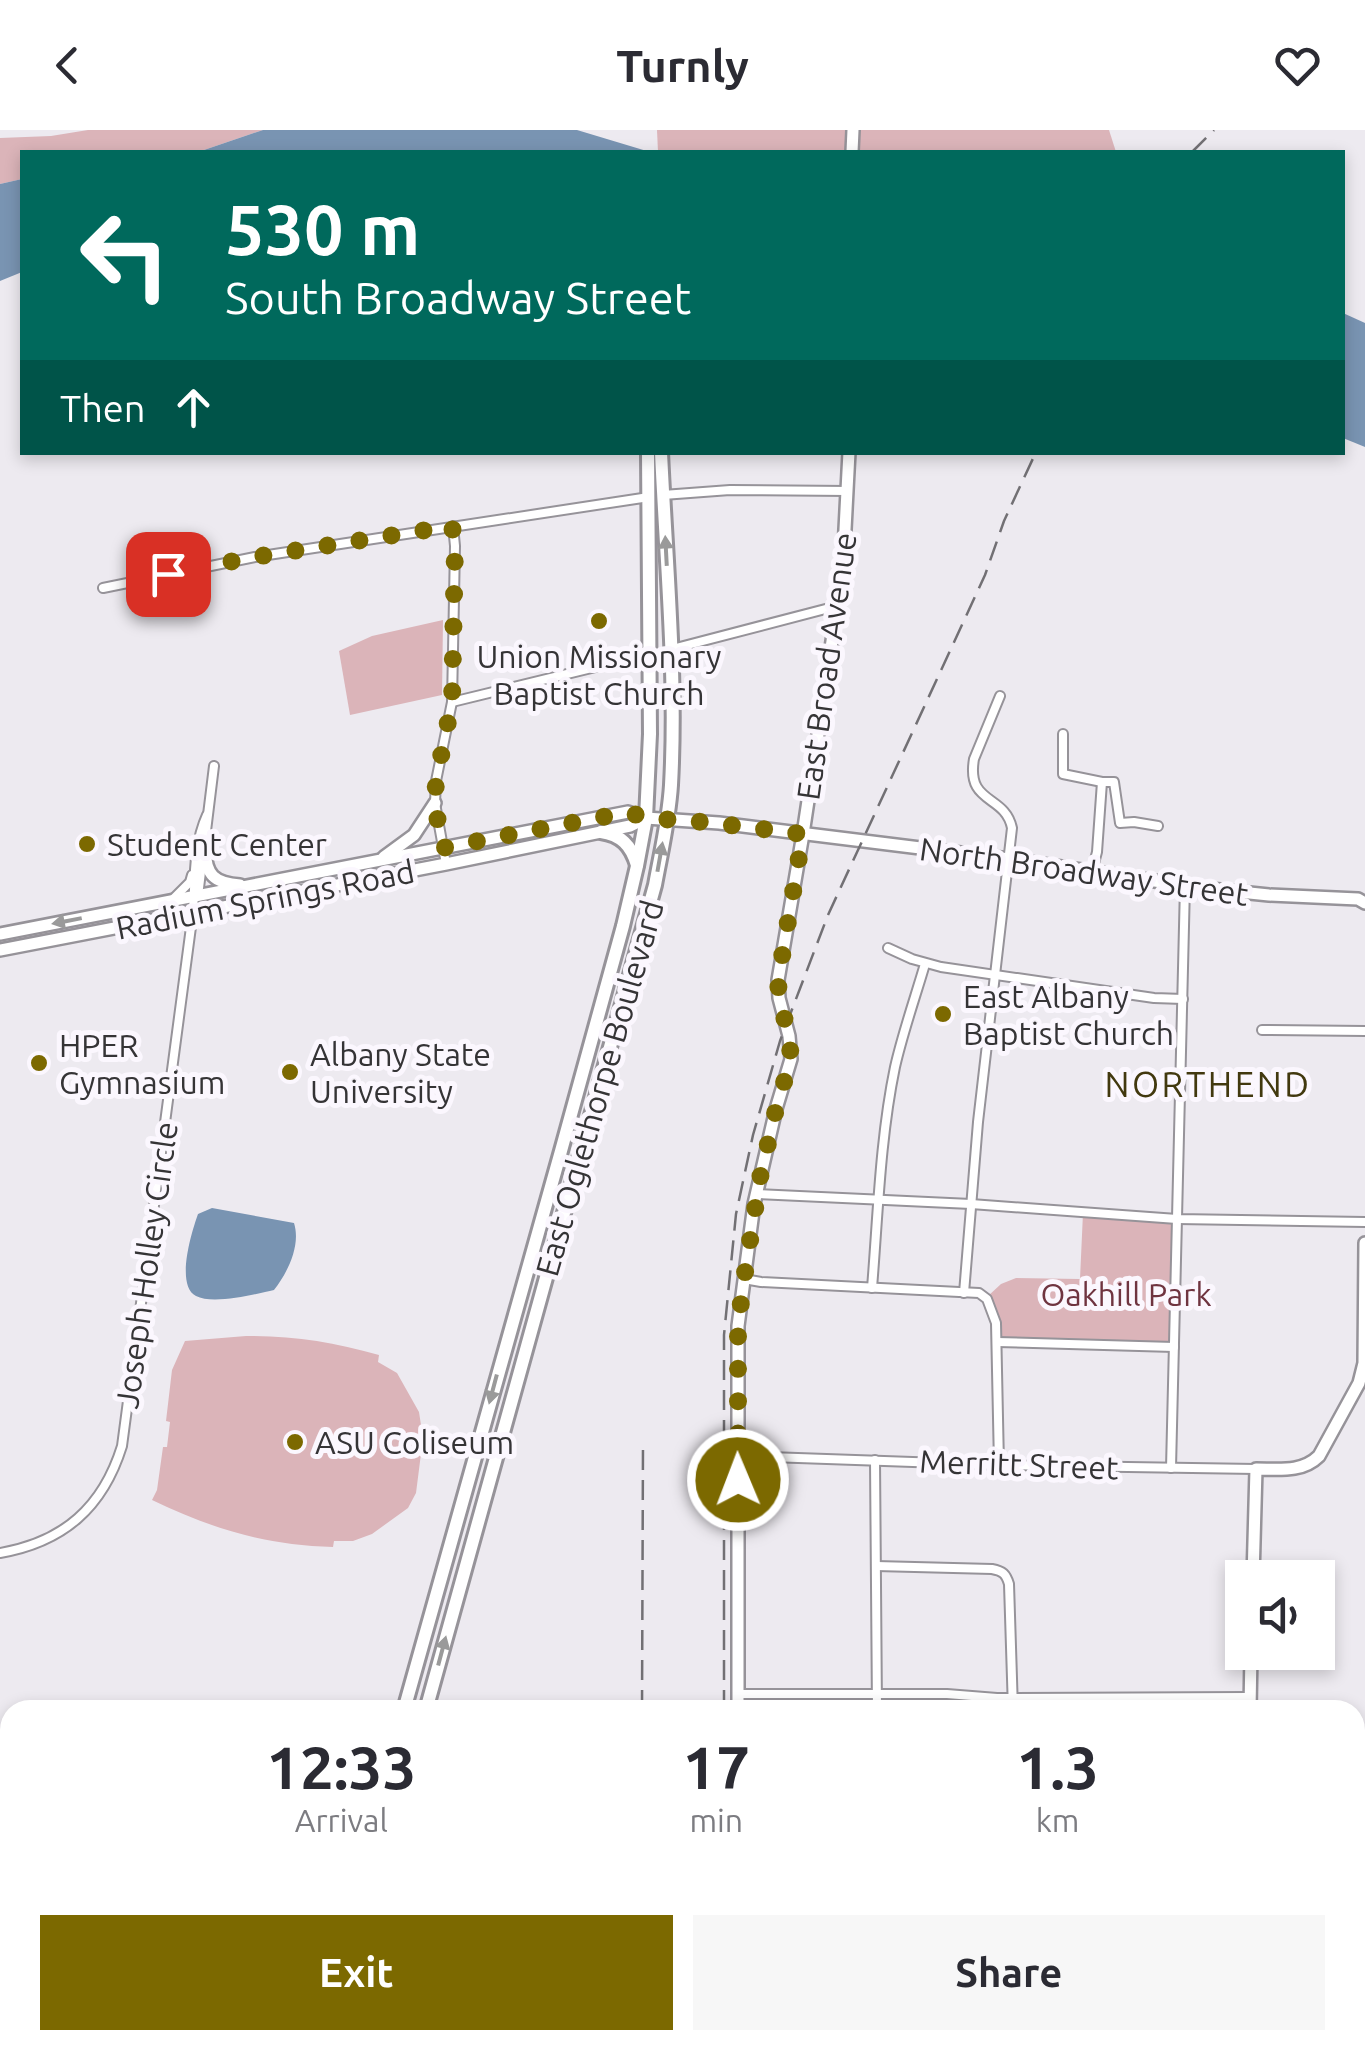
<!DOCTYPE html>
<style>
:root{--surface:#fff;--page:#f7f7f7;--text:#2b2b33;--muted:#7c7c81;--accent:#7c6900}
body{margin:0;font-family:Ubuntu,sans-serif;background:var(--page);color:var(--text);height:100vh;display:flex;flex-direction:column;font-size:38px;white-space:nowrap}
*{box-sizing:border-box;margin:0}
p{font-size:32px;color:var(--muted)}
.icon{flex:none;width:55px;height:55px;fill:none;stroke:currentColor;stroke-width:2;stroke-linecap:round;stroke-linejoin:round}
.map{position:relative;flex:1;overflow:hidden}
.drawer{position:absolute;left:0px;top:1570px;width:1365px;height:350px;display:flex;flex-direction:column;background:var(--surface);border-radius:30px 30px 0 0;box-shadow:0 5px 15px #0003}
.drawer>*{flex:none}
.guide{position:absolute;left:20px;top:20px;width:1325px;height:305px;border-radius:0px;box-shadow:0 5px 15px #0003;background:#00695c;color:#fff;overflow:hidden}
.fabs{position:absolute;left:1225px;top:1430px;display:grid;gap:20px}
.fabs a{display:grid;place-items:center;width:110px;height:110px;border-radius:0px;background:var(--surface);box-shadow:0 5px 15px #0003;font-size:50px}
.pin{position:absolute;display:grid;place-items:center;width:85px;height:85px;color:#fff;margin:-42px;border-radius:20px;box-shadow:0 5px 15px #0006}
.me{position:absolute;width:110px;margin:-55px;rotate:359deg;stroke-linejoin:round;filter:drop-shadow(0 0 8px #0008)}
.turn{display:flex;align-items:center;gap:35px;height:210px;padding:0 40px;font-size:45px}
.turn .icon{width:130px;height:130px;stroke-width:2.5}
.turn b{display:block;font-size:70px;line-height:85px}
.then{display:flex;align-items:center;height:95px;padding:0 40px;background:#0003;gap:20px;font-size:38px}
.eta{display:flex;justify-content:space-evenly;align-items:center;height:170px;text-align:center}
.eta b{font-size:60px;font-weight:700;line-height:70px}
.cta{display:flex;gap:20px;margin-top:auto;padding:20px 40px}
.cta a{flex:1;height:115px;border-radius:0px;background:var(--accent);color:#fff;font-size:40px;font-weight:700;line-height:115px;text-align:center}
.cta a+a{background:var(--page);color:var(--text)}
header{display:flex;justify-content:space-between;align-items:center;height:130px;padding:0 40px;background:var(--surface);font-size:45px;font-weight:700}
.map>svg:first-child{display:block}
</style>
<header><svg class="icon" aria-label="back" viewBox="0 0 24 24"><path d="M15 5l-7 7 7 7"/></svg>Turnly<svg class="icon" aria-label="heart" viewBox="0 0 24 24"><path d="M12 20l-8-8c-3-5 5-10 8-4 3-6 11-1 8 4z"/></svg></header>
<div class="map">
<svg width="1365" height="1920" viewBox="0 0 1365 1920">
<rect width="100%" height="100%" fill="#edeaf0"/>
<g fill="#dbb4b9">
<polygon points="88,0 263,0 204,20 184,22 22,22 22,49 0,54 0,8 51,6"/>
<polygon points="657,0 1109,0 1116,22 658,22"/>
<polygon points="443,490 442,565 350,585 339,521 372,506"/>
<polygon points="1083,1083 1176,1090 1173,1216 999,1210 995,1177 988,1166 1001,1154 1016,1148 1080,1149"/>
<path d="M246,1206C294,1206 333,1212 379,1225L378,1232L397,1243L419,1282L423,1308L416,1363L408,1378L372,1404L353,1411H334L333,1417C264,1415 213,1399 152,1370L157,1360L163,1317H167L170,1292L166,1291L172,1240L185,1211Z"/>
</g>
<g fill="#7994b2">
<polygon points="263,0 577,0 650,22 184,22 204,20"/>
<polygon points="22,49 22,142 0,151 0,54"/>
<polygon points="1343,183 1365,193 1365,317 1343,308"/>
<path d="M212,1078L294,1093C301,1115 288,1142 274,1160C256,1164 213,1175 196,1166C175,1155 192,1101 198,1084Z"/>
</g>
<g fill="none" stroke-linecap="round" stroke-linejoin="round">
<g stroke="#969399" stroke-width="12">
<g id="street">
<polyline points="663,365 730,360 848,361"/>
<polyline points="103,458 255,427 649,367"/>
<polyline points="672,519 837,476"/>
<polyline points="452,572 649,524"/>
<polyline points="1063,604 1063,644 1102,652 1114,652 1120,693 1134,692 1158,696"/>
<polyline points="446,734 435,673 436,651 452,572 455,416 453,396"/>
<polyline points="1092,741 1097,722 1102,652"/>
<polyline points="199,758 214,636"/>
<polyline points="173,769 190,752 192,745"/>
<polyline points="888,818 912,829 941,837 1154,868 1183,869"/>
<polyline points="1262,900 1365,901"/>
<polyline points="757,1064 971,1074 1177,1089 1365,1092"/>
<polyline points="744,1149 761,1152 979,1163 987,1169 996,1193 999,1335"/>
<path d="M872,1158C878,1085 880,1009 895,937C903,902 915,868 925,834"/>
<path d="M964,1163L978,992L1012,698C1005,664 966,675 974,629L1000,566"/>
<polyline points="997,1212 1174,1217"/>
<polyline points="738,1326 999,1335 1256,1339"/>
<polyline points="875,1330 877,1580"/>
<polyline points="1171,1338 1185,755"/>
<path d="M0,1423C64,1412 103,1377 122,1316L193,782C195,749 193,716 207,685"/>
<path d="M876,1436L992,1439C1003,1441 1006,1444 1009,1454L1013,1580"/>
<polyline points="738,1564 947,1564 997,1568 1250,1567"/>
<polyline points="1355,1827 1365,1827"/>
<polyline points="0,1865 10,1866"/>
<polyline points="561,1910 561,1920"/>
</g>
</g>
<g stroke="#969399" stroke-width="16">
<g id="secondary">
<polyline points="852,22 853,0"/>
<path d="M205,720C206,745 214,753 240,755"/>
<polyline points="384,727 414,705 435,673"/>
<polyline points="0,804 628,682 646,688 719,693 1009,729 1201,758 1269,765 1358,769 1365,773"/>
<polyline points="0,820 446,734 630,696 646,688"/>
<path d="M1253,1448L1256,1339C1278,1339 1302,1343 1319,1326L1359,1253L1364,1233L1365,1113"/>
<polyline points="738,1580 738,1196 754,1074 776,979 791,929 789,906 779,868 778,850 803,704 843,438 849,322"/>
<polyline points="1250,1580 1251,1522"/>
<polyline points="739,1910 739,1920"/>
<polyline points="1243,1920 1243,1910"/>
</g>
</g>
<g stroke="#969399" stroke-width="18">
<g id="primary">
<path d="M601,702C621,705 631,715 637,735"/>
<polyline points="404,1580 561,1021 623,796 637,736 646,688 650,604 648,322"/>
<path d="M426,1580L655,755C661,722 669,689 671,655C677,545 666,433 661,322"/>
<polyline points="310,1920 313,1910"/>
<polyline points="331,1920 334,1910"/>
</g>
</g>
<use href="#street" stroke="#fff" stroke-width="8"/>
<use href="#secondary" stroke="#fff" stroke-width="11"/>
<use href="#primary" stroke="#fff" stroke-width="12"/>
<g stroke="#727074" stroke-width="2.5" stroke-dasharray="20 10" stroke-linecap="butt">
<polyline points="1192,22 1214,0"/>
<polyline points="642,1580 643,1312"/>
<polyline points="724,1580 724,1205 736,1084 753,1005 780,911 828,785 985,445 1004,391 1036,322"/>
<polyline points="726,1910 726,1920"/>
</g>
</g>
<defs><path id="oneway-solid" d="M-6-.8H1V-3.2L6.5 0L1 3.2V.8H-6Z" transform="scale(2.5)"/></defs>
<g fill="#9a9a9a">
<use href="#oneway-solid" transform="translate(666 421) rotate(-93)"/>
<use href="#oneway-solid" transform="translate(660 727) rotate(-80)"/>
<use href="#oneway-solid" transform="translate(67 791) rotate(169)"/>
<use href="#oneway-solid" transform="translate(493 1259) rotate(105)"/>
<use href="#oneway-solid" transform="translate(442 1521) rotate(-75)"/>
</g>
<g fill="none" stroke-linecap="round" stroke-linejoin="round">
<polyline stroke="#7c6900" stroke-width="18" stroke-dasharray="0 32.4" points="168,444 254,427 452,396 455,416 452,572 436,651 435,673 442,718 628,682 646,688 705,692 803,704 778,850 779,868 789,906 791,929 776,979 760,1048 744,1149 738,1196 738,1350"/>
</g>
<g fill="#7c6900" stroke="#fbf7fe" stroke-width="4">
<circle cx="599" cy="491" r="10"/>
<circle cx="87" cy="714" r="10"/>
<circle cx="943" cy="884" r="10"/>
<circle cx="39" cy="933" r="10"/>
<circle cx="290" cy="942" r="10"/>
<circle cx="295" cy="1312" r="10"/>
</g>
<g text-anchor="middle" dominant-baseline="central" stroke-width="10" stroke-linejoin="round" paint-order="stroke">
<g font-size="32" fill="#353436" stroke="#fbf7fe" text-anchor="start">
<text x="599" y="526" text-anchor="middle">Union Missionary<tspan x="599" dy="37">Baptist Church</tspan></text>
<text x="107" y="714">Student Center</text>
<text x="963" y="866">East Albany<tspan x="963" dy="37">Baptist Church</tspan></text>
<text x="59" y="915">HPER<tspan x="59" dy="37">Gymnasium</tspan></text>
<text x="310" y="924">Albany State<tspan x="310" dy="37">University</tspan></text>
<text x="315" y="1312">ASU Coliseum</text>
</g>
<g font-size="32" fill="#353436" stroke="#fbf7fe">
<text transform="translate(826 536) rotate(-82)">East Broad Avenue</text>
<text transform="translate(1084 741) rotate(8)">North Broadway Street</text>
<text transform="translate(265 769) rotate(-11)">Radium Springs Road</text>
<text transform="translate(599 958) rotate(-74)">East Oglethorpe Boulevard</text>
<text transform="translate(146 1135) rotate(-82)">Joseph Holley Circle</text>
<text transform="translate(1019 1334) rotate(2)">Merritt Street</text>
</g>
<g font-size="32" fill="#6f3440" stroke="#fbf7fe">
<text x="1126" y="1164">Oakhill Park</text>
</g>
<g font-size="35" letter-spacing="2.5" fill="#42390f" stroke="#fbf7fe">
<text x="1208" y="954">NORTHEND</text>
</g>
</g>
</svg>
<div class="fabs">
<a><svg class="icon" aria-label="sound" viewBox="0 0 24 24"><path d="M4 9h4l5-4v14l-5-4H4zM17 9q2 3 0 6"/></svg></a>
</div>
<div class="pin" style="left:168px;top:444px;background:#d93025"><svg class="icon" aria-label="arrive" viewBox="0 0 24 24"><path d="M6 21V4h12l-3 4 3 4H6"/></svg></div>
<svg class="me" style="left:738px;top:1350px" viewBox="-20 -20 40 40"><circle r="17" fill="#7c6900" stroke="#fff" stroke-width="3"/><path d="M0-11L8 9 0 5-8 9z" fill="#fff"/></svg>
<div class="guide">
<div class="turn"><svg class="icon" aria-label="left" viewBox="0 0 24 24"><path d="M17 20v-9H6M10 6l-5 5 5 5"/></svg><div><b>530 m</b>South Broadway Street</div></div>
<div class="then">Then<svg class="icon" aria-label="ahead" viewBox="0 0 24 24"><path d="M12 20V5M6 11l6-6 6 6"/></svg></div>
</div>
<section class="drawer">
<div class="eta">
<div><b>12:33</b><p>Arrival</p></div>
<div><b>17</b><p>min</p></div>
<div><b>1.3</b><p>km</p></div>
</div>
<div class="cta"><a>Exit</a><a>Share</a></div>
</section>
</div>
